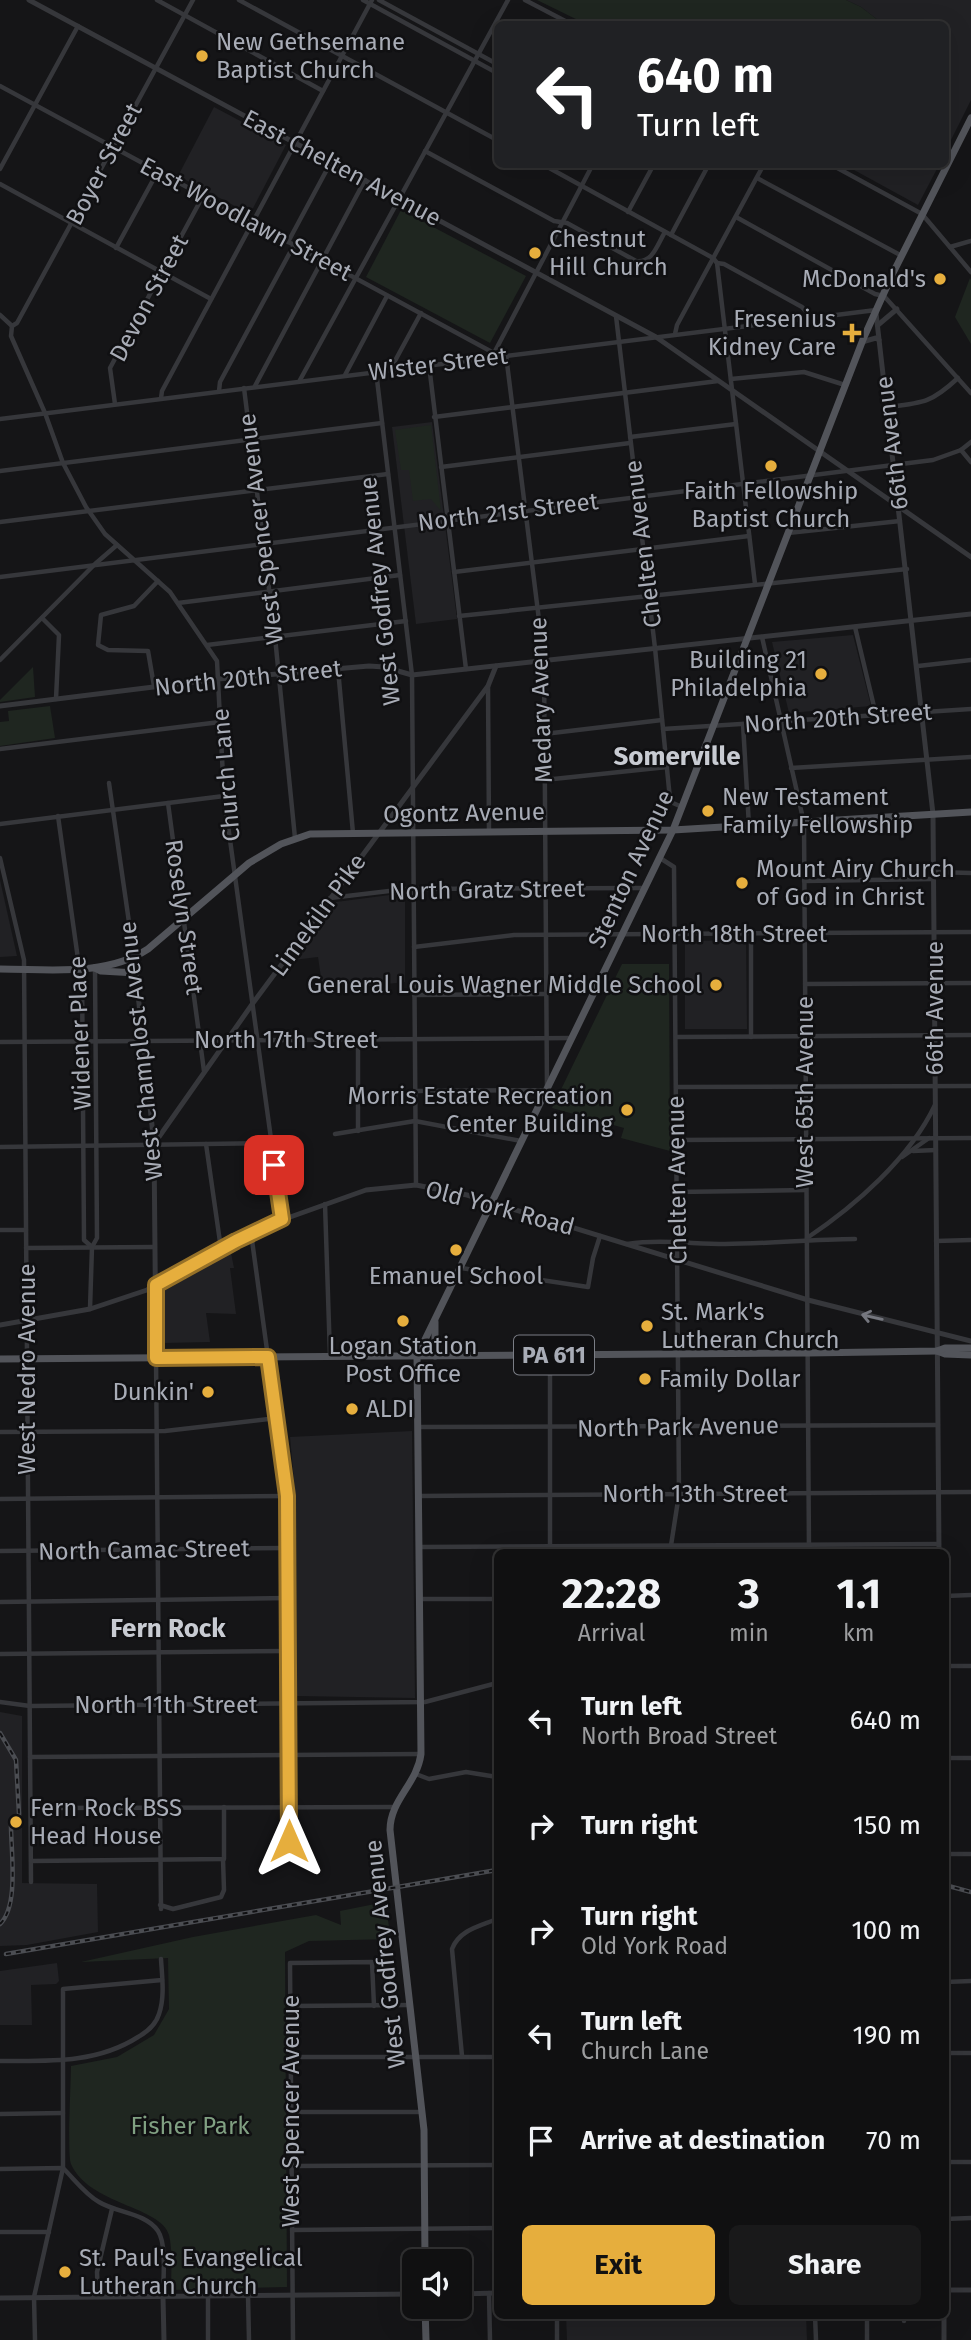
<!DOCTYPE html>
<style>
:root{--surface:#101011;--page:#19191a;--text:#f1f3f6;--muted:#9c9d9f;--line:#303031;--accent:#e6ae3d}
body{margin:0;font-family:"Fira Sans",sans-serif;background:var(--page);color:var(--text);height:100vh;display:flex;flex-direction:column;font-size:26px;white-space:nowrap}
*{box-sizing:border-box;margin:0}
p{font-size:23px;color:var(--muted)}
.icon{flex:none;width:38px;height:38px;fill:none;stroke:currentColor;stroke-width:2;stroke-linecap:round;stroke-linejoin:round}
.map{position:relative;flex:1;overflow:hidden}
.panel{position:absolute;left:494px;top:1549px;width:455px;height:770px;display:flex;flex-direction:column;background:var(--surface);border-radius:10px;box-shadow:0 7px 28px #0002,0 0 0 2px var(--line)}
.panel>*{flex:none}
.guide{position:absolute;left:494px;top:21px;width:455px;height:147px;border-radius:10px;box-shadow:0 7px 28px #0002,0 0 0 2px var(--line);background:#202124;color:#fff;overflow:hidden}
.fabs{position:absolute;left:402px;top:2249px;display:grid;gap:14px}
.fabs a{display:grid;place-items:center;width:70px;height:70px;border-radius:10px;background:var(--surface);box-shadow:0 7px 28px #0002,0 0 0 2px var(--line);font-size:35px}
.pin{position:absolute;display:grid;place-items:center;width:60px;height:60px;color:#fff;margin:-30px;border-radius:14px;box-shadow:0 4px 10px #0006}
.me{position:absolute;width:77px;margin:-38px;rotate:0deg;stroke-linejoin:round;filter:drop-shadow(0 0 5px #0008)}
.turn{display:flex;align-items:center;gap:24px;height:147px;padding:0 28px;font-size:32px}
.turn .icon{width:91px;height:91px;stroke-width:2.5}
.turn b{display:block;font-size:49px;line-height:60px}
.eta{display:flex;justify-content:space-evenly;align-items:center;height:119px;text-align:center}
.eta b{font-size:42px;font-weight:700;line-height:49px}
.cta{display:flex;gap:14px;margin-top:auto;padding:14px 28px}
.cta a{flex:1;height:80px;border-radius:10px;background:var(--accent);color:#111;font-size:28px;font-weight:700;line-height:80px;text-align:center}
.cta a+a{background:var(--page);color:var(--text)}
ul{padding:0;list-style:none}
li{display:flex;align-items:center;gap:21px;height:105px;padding:0 28px}
li div{flex:1}
li b{display:block;font-size:26px}
li em{font-style:normal}
.map>svg:first-child{display:block}
</style>
<div class="map">
<svg width="971" height="2340" viewBox="0 0 971 2340">
<rect width="100%" height="100%" fill="#151517"/>
<g fill="#212124">
<polygon points="846,0 971,0 971,100 945,152 945,24 883,24 861,7"/>
<polygon points="214,107 286,145 250,214 178,176"/>
<polygon points="845,165 939,165 918,205"/>
<polygon points="432,422 457,619 416,624 392,427"/>
<polygon points="853,635 871,706 789,713 772,642"/>
<polygon points="0,880 17,956 0,957"/>
<polygon points="405,893 405,982 323,991 318,957 293,960 336,902"/>
<polygon points="746,940 747,1029 685,1029 685,941"/>
<polygon points="231,1253 234,1268 230,1268 236,1314 206,1313 210,1342 164,1343 164,1291"/>
<polygon points="412,1431 415,1698 297,1696 296,1502 290,1437"/>
<polygon points="0,1712 22,1716 22,1883 97,1884 98,1932 27,1945 0,1946"/>
<polygon points="57,1963 59,1981 56,1984 31,1985 32,2025 0,2025 0,1971"/>
<polygon points="566,2315 806,2315 807,2340 567,2340"/>
</g>
<g fill="#1f2620">
<polygon points="537,0 846,0 861,7 883,24 586,24"/>
<polygon points="401,210 526,276 490,343 366,277"/>
<polygon points="970,278 971,280 971,344 955,317"/>
<polygon points="431,425 441,511 431,499 413,501 409,470 401,470 395,430"/>
<polygon points="33,667 35,697 0,702 0,700"/>
<polygon points="50,706 55,738 0,746 0,722 9,721 8,711"/>
<polygon points="622,964 669,964 670,1151 621,1138 624,1128 552,1108"/>
<path d="M385,1902L391,1939L309,1941L285,1952L287,2287L171,2290C171,2273 173,2252 169,2235C161,2206 89,2205 71,2164C67,2154 71,2082 71,2066L117,2057L154,2035L169,2009L168,1958L81,1962L193,1937L316,1915L341,1925L340,1911Z"/>
</g>
<g fill="none" stroke-linecap="round" stroke-linejoin="round">
<g stroke="#36373b" stroke-width="4.5">
<polyline points="157,0 323,91"/>
<polyline points="239,0 497,140"/>
<polyline points="363,0 497,73"/>
<polyline points="379,0 497,64"/>
<polyline points="525,0 571,24"/>
<polyline points="0,86 492,352"/>
<path d="M425,151L554,221L567,223L636,261C653,263 657,245 665,232"/>
<polyline points="542,164 713,258 717,263 755,584"/>
<polyline points="830,164 922,214 971,272"/>
<polyline points="0,169 78,26"/>
<polyline points="757,178 902,256"/>
<polyline points="0,184 211,299"/>
<polyline points="628,212 654,164"/>
<polyline points="736,217 875,294 884,296 971,393"/>
<polyline points="671,235 709,164"/>
<polyline points="288,242 331,162"/>
<polyline points="950,247 971,241"/>
<polyline points="116,248 158,171"/>
<polyline points="717,263 724,264 802,307 811,317"/>
<polyline points="0,315 12,326 11,336 45,413 63,463 86,507 105,534 170,592 217,661 224,796 282,1219"/>
<polyline points="616,316 655,648 670,799 673,803 682,807"/>
<polyline points="12,326 17,323 193,0"/>
<polyline points="675,334 677,325 764,164"/>
<polyline points="493,355 593,164"/>
<polyline points="429,365 466,669"/>
<polyline points="390,370 421,313"/>
<polyline points="376,371 412,675 416,1185"/>
<polyline points="345,375 387,296"/>
<polyline points="731,379 804,372 845,385"/>
<polyline points="300,380 508,0"/>
<polyline points="255,386 365,180"/>
<polyline points="244,388 275,637 295,838"/>
<polyline points="219,391 220,382 294,245"/>
<polyline points="161,398 162,391 372,0"/>
<polyline points="115,404 110,368 203,196"/>
<path d="M888,407C923,403 931,403 958,378"/>
<polyline points="434,417 718,381"/>
<polyline points="0,419 876,310"/>
<polyline points="630,437 736,424"/>
<polyline points="961,450 971,462"/>
<polyline points="441,467 630,443"/>
<polyline points="0,471 382,423"/>
<polyline points="0,522 388,474"/>
<polyline points="788,533 900,521"/>
<polyline points="454,572 749,536"/>
<polyline points="0,577 933,460 961,450 971,442"/>
<polyline points="178,603 400,575"/>
<polyline points="459,616 907,569"/>
<polyline points="42,618 59,635 56,699"/>
<polyline points="855,627 876,715"/>
<polyline points="762,637 804,823 809,1552"/>
<polyline points="207,645 406,621"/>
<polyline points="0,660 95,564 117,545"/>
<polyline points="918,666 971,660"/>
<polyline points="338,669 353,833"/>
<polyline points="154,686 148,651 108,650 98,645 101,615 134,606 158,581"/>
<polyline points="488,686 489,832"/>
<polyline points="743,724 749,826"/>
<polyline points="663,729 971,709"/>
<polyline points="544,734 662,720"/>
<polyline points="0,749 220,722"/>
<polyline points="791,768 971,757"/>
<polyline points="544,780 667,767"/>
<polyline points="109,783 134,957"/>
<polyline points="168,803 204,1071"/>
<polyline points="58,816 78,959 82,969 84,1240 92,1247"/>
<polyline points="0,824 224,796"/>
<polyline points="0,858 24,960 31,1882"/>
<polyline points="660,858 674,867 679,1494 670,1552"/>
<polyline points="934,872 971,873"/>
<polyline points="804,881 934,879"/>
<polyline points="330,898 406,889 645,888"/>
<polyline points="751,933 751,1037"/>
<polyline points="414,947 514,935 971,932"/>
<polyline points="805,984 971,983"/>
<polyline points="414,995 546,994"/>
<polyline points="676,1037 971,1035"/>
<polyline points="0,1042 572,1038"/>
<polyline points="676,1087 971,1086"/>
<polyline points="415,1091 547,1090 544,660 506,355"/>
<polyline points="358,1131 358,1039"/>
<polyline points="335,1134 415,1121 521,1141"/>
<polyline points="676,1140 971,1138"/>
<polyline points="206,1144 221,1249"/>
<polyline points="0,1147 272,1143"/>
<polyline points="913,1151 936,1150"/>
<polyline points="902,1157 929,1138"/>
<polyline points="676,1192 806,1190"/>
<polyline points="325,1204 330,1356"/>
<polyline points="0,1230 26,1230"/>
<polyline points="251,1233 287,1496 288,1851"/>
<path d="M807,1238C855,1206 910,1158 935,1105"/>
<polyline points="936,1241 971,1240"/>
<path d="M627,1244C660,1239 692,1244 725,1244C768,1244 811,1239 855,1239"/>
<polyline points="26,1248 155,1247"/>
<polyline points="461,1268 588,1287 593,1258 600,1236"/>
<polyline points="90,1309 92,1247 97,1238 95,969"/>
<polyline points="550,1355 550,1552"/>
<polyline points="156,1358 161,1909"/>
<polyline points="418,1427 938,1425"/>
<polyline points="0,1432 165,1431 277,1418"/>
<polyline points="419,1496 971,1492"/>
<polyline points="0,1499 287,1496"/>
<polyline points="419,1547 939,1544"/>
<polyline points="0,1551 287,1548"/>
<polyline points="945,1596 971,1595"/>
<polyline points="420,1599 497,1599"/>
<polyline points="0,1602 288,1598"/>
<polyline points="0,1654 288,1651"/>
<polyline points="945,1666 971,1666"/>
<polyline points="0,1702 30,1706 425,1702 497,1683"/>
<polyline points="30,1757 421,1754"/>
<polyline points="945,1758 971,1758"/>
<polyline points="416,1774 429,1779 466,1772 497,1777"/>
<polyline points="31,1808 394,1807"/>
<polyline points="945,1854 971,1854"/>
<polyline points="31,1861 224,1859 224,1807"/>
<polyline points="160,1905 173,1909 221,1897 224,1890 223,1859"/>
<polyline points="945,1982 971,1981"/>
<polyline points="290,2006 410,2005"/>
<polyline points="945,2053 971,2053"/>
<path d="M462,2056L452,1949C459,1930 480,1926 497,1919"/>
<polyline points="291,2057 497,2057"/>
<path d="M0,2061C47,2061 96,2064 138,2037C147,2032 156,2024 159,2014C165,1997 162,1976 161,1959"/>
<polyline points="291,2112 422,2112"/>
<polyline points="0,2114 63,2113"/>
<polyline points="945,2162 971,2162"/>
<polyline points="496,2165 497,2137"/>
<polyline points="292,2166 497,2165"/>
<path d="M0,2169L63,2168C75,2180 85,2194 99,2202C117,2213 146,2213 158,2231C167,2245 163,2279 163,2297"/>
<polyline points="945,2219 971,2218"/>
<polyline points="292,2230 497,2228"/>
<polyline points="0,2232 49,2232"/>
<polyline points="489,2293 490,2340"/>
<polyline points="208,2295 208,2340"/>
<polyline points="248,2295 249,2340"/>
<polyline points="98,2297 97,2272 112,2209"/>
<polyline points="557,2315 557,2340"/>
<polyline points="815,2315 816,2340"/>
<polyline points="867,2315 867,2340"/>
<polyline points="904,2321 904,2315"/>
<polyline points="35,2340 34,2297 63,2168 63,1989 162,1980"/>
<polyline points="293,2340 290,1963 372,1962 374,2006"/>
</g>
<g stroke="#36373b" stroke-width="5">
<polyline points="29,0 656,337 971,557"/>
<polyline points="876,313 933,814 939,1552"/>
<polyline points="878,325 897,309"/>
<polyline points="862,342 876,338 879,340"/>
<polyline points="0,706 218,679 369,666 384,667 412,675 971,614"/>
<polyline points="134,957 154,1144 156,1358"/>
<polyline points="154,1144 253,1003 488,686 496,666"/>
<polyline points="0,1325 90,1309 147,1290 265,1226 366,1190 416,1185 467,1195 808,1300 971,1341"/>
<polyline points="945,2290 971,2290"/>
<polyline points="460,2294 497,2293"/>
<polyline points="163,2297 164,2340"/>
<polyline points="0,2298 415,2294"/>
<polyline points="944,2315 944,2340"/>
</g>
<g stroke="#52545a" stroke-width="7">
<polyline points="95,968 101,971 136,973"/>
<path d="M0,969C49,969 105,977 148,949L249,863L281,844L310,834L673,830L971,812"/>
<polyline points="937,1351 945,1354 971,1355"/>
<polyline points="435,1356 435,1322"/>
<polyline points="0,1359 808,1353 937,1351 945,1348 971,1348"/>
<path d="M425,2261L424,2130L390,1830C390,1800 417,1784 421,1754L417,1356L673,830L864,337L893,273L971,118"/>
<polyline points="425,2306 426,2340"/>
</g>
<g stroke="#4b4d52" stroke-width="4.5">
<g id="rail">
<polyline points="0,1733 16,1760 19,1814"/>
<polyline points="945,1885 971,1892"/>
<path d="M0,1924C19,1906 11,1852 11,1826"/>
<polyline points="6,1954 497,1870"/>
</g>
</g>
<use href="#rail" stroke="#101012" stroke-width="2" stroke-dasharray="5" stroke-linecap="butt"/>
</g>
<defs><path id="oneway-shaft" d="M-6 0H5M1.5-3L5.5 0L1.5 3" fill="none" stroke-width="1.6" stroke-linecap="round" stroke-linejoin="round" transform="scale(1.75)"/></defs>
<use stroke="#75777f" href="#oneway-shaft" transform="translate(872 1317) rotate(-167)"/>
<g fill="none" stroke-linecap="round" stroke-linejoin="round">
<g stroke="#967128" stroke-width="18">
<polyline id="route" points="274,1165 282,1219 236,1241 156,1285 156,1358 268,1357 287,1496 289,1841"/>
</g>
<use href="#route" stroke="#e6ae3d" stroke-width="12"/>
</g>
<g fill="#e6ae3d" stroke="#101012" stroke-width="2.5">
<circle cx="202" cy="56" r="7"/>
<circle cx="535" cy="253" r="7"/>
<circle cx="940" cy="279" r="7"/>
<path d="M848.5 322.5h7v7h7v7h-7v7h-7v-7h-7v-7h7z"/>
<circle cx="771" cy="466" r="7"/>
<circle cx="821" cy="674" r="7"/>
<circle cx="708" cy="811" r="7"/>
<circle cx="742" cy="883" r="7"/>
<circle cx="716" cy="985" r="7"/>
<circle cx="627" cy="1110" r="7"/>
<circle cx="456" cy="1250" r="7"/>
<circle cx="403" cy="1321" r="7"/>
<circle cx="647" cy="1326" r="7"/>
<circle cx="645" cy="1379" r="7"/>
<circle cx="208" cy="1392" r="7"/>
<circle cx="352" cy="1409" r="7"/>
<circle cx="16" cy="1822" r="7"/>
<circle cx="65" cy="2272" r="7"/>
</g>
<g text-anchor="middle" dominant-baseline="central" stroke-width="5" stroke-linejoin="round" paint-order="stroke">
<rect fill="#101012" stroke="#7a7d85" stroke-width="2" x="514" y="1335.5" width="80" height="39" rx="5"/>
<g font-size="23" font-weight="bold" fill="#a8acb6">
<text x="554" y="1355">PA 611</text>
</g>
<g font-size="24" fill="#a8acb6" stroke="#101012" text-anchor="start">
<text x="216" y="42">New Gethsemane<tspan x="216" dy="28">Baptist Church</tspan></text>
<text x="549" y="239">Chestnut<tspan x="549" dy="28">Hill Church</tspan></text>
<text x="926" y="279" text-anchor="end">McDonald's</text>
<text x="836" y="319" text-anchor="end">Fresenius<tspan x="836" dy="28">Kidney Care</tspan></text>
<text x="771" y="491" text-anchor="middle">Faith Fellowship<tspan x="771" dy="28">Baptist Church</tspan></text>
<text x="807" y="660" text-anchor="end">Building 21<tspan x="807" dy="28">Philadelphia</tspan></text>
<text x="722" y="797">New Testament<tspan x="722" dy="28">Family Fellowship</tspan></text>
<text x="756" y="869">Mount Airy Church<tspan x="756" dy="28">of God in Christ</tspan></text>
<text x="702" y="985" text-anchor="end">General Louis Wagner Middle School</text>
<text x="613" y="1096" text-anchor="end">Morris Estate Recreation<tspan x="613" dy="28">Center Building</tspan></text>
<text x="456" y="1276" text-anchor="middle">Emanuel School</text>
<text x="661" y="1312">St. Mark's<tspan x="661" dy="28">Lutheran Church</tspan></text>
<text x="403" y="1346" text-anchor="middle">Logan Station<tspan x="403" dy="28">Post Office</tspan></text>
<text x="659" y="1379">Family Dollar</text>
<text x="194" y="1392" text-anchor="end">Dunkin'</text>
<text x="366" y="1409">ALDI</text>
<text x="30" y="1808">Fern Rock BSS<tspan x="30" dy="28">Head House</tspan></text>
<text x="79" y="2258">St. Paul's Evangelical<tspan x="79" dy="28">Lutheran Church</tspan></text>
</g>
<g font-size="24" fill="#a8acb6" stroke="#101012">
<text transform="translate(104 164) rotate(-62)">Boyer Street</text>
<text transform="translate(342 168) rotate(28)">East Chelten Avenue</text>
<text transform="translate(246 219) rotate(28)">East Woodlawn Street</text>
<text transform="translate(149 298) rotate(-62)">Devon Street</text>
<text transform="translate(438 364) rotate(-7)">Wister Street</text>
<text transform="translate(892 443) rotate(-97)">66th Avenue</text>
<text transform="translate(508 512) rotate(-7)">North 21st Street</text>
<text transform="translate(261 529) rotate(-97)">West Spencer Avenue</text>
<text transform="translate(643 544) rotate(-97)">Chelten Avenue</text>
<text transform="translate(380 591) rotate(-96)">West Godfrey Avenue</text>
<text transform="translate(248 678) rotate(-6)">North 20th Street</text>
<text transform="translate(541 700) rotate(-92)">Medary Avenue</text>
<text transform="translate(838 718) rotate(-4)">North 20th Street</text>
<text transform="translate(226 775) rotate(-95)">Church Lane</text>
<text transform="translate(464 813) rotate(-1)">Ogontz Avenue</text>
<text transform="translate(631 869) rotate(-65)">Stenton Avenue</text>
<text transform="translate(487 890) rotate(-1)">North Gratz Street</text>
<text transform="translate(318 915) rotate(-54)">Limekiln Pike</text>
<text transform="translate(184 917) rotate(82)">Roselyn Street</text>
<text x="734" y="934">North 18th Street</text>
<text transform="translate(935 1008) rotate(-90)">66th Avenue</text>
<text transform="translate(80 1033) rotate(-92)">Widener Place</text>
<text x="286" y="1040">North 17th Street</text>
<text transform="translate(141 1051) rotate(-96)">West Champlost Avenue</text>
<text transform="translate(805 1092) rotate(-90)">West 65th Avenue</text>
<text transform="translate(677 1180) rotate(-91)">Chelten Avenue</text>
<text transform="translate(500 1208) rotate(15)">Old York Road</text>
<text transform="translate(27 1369) rotate(-90)">West Nedro Avenue</text>
<text transform="translate(678 1427) rotate(-1)">North Park Avenue</text>
<text x="695" y="1494">North 13th Street</text>
<text transform="translate(144 1550) rotate(-1)">North Camac Street</text>
<text x="166" y="1705">North 11th Street</text>
<text transform="translate(385 1954) rotate(-96)">West Godfrey Avenue</text>
<text transform="translate(291 2111) rotate(-90)">West Spencer Avenue</text>
</g>
<g font-size="24" fill="#80a082" stroke="#101012">
<text x="190" y="2126">Fisher Park</text>
</g>
<g font-size="26" font-weight="bold" fill="#c8cbd2" stroke="#101012">
<text x="677" y="756">Somerville</text>
<text x="168" y="1628">Fern Rock</text>
</g>
</g>
</svg>
<div class="fabs">
<a><svg class="icon" aria-label="sound" viewBox="0 0 24 24"><path d="M4 9h4l5-4v14l-5-4H4zM17 9q2 3 0 6"/></svg></a>
</div>
<div class="pin" style="left:274px;top:1165px;background:#d93025"><svg class="icon" aria-label="arrive" viewBox="0 0 24 24"><path d="M6 21V4h12l-3 4 3 4H6"/></svg></div>
<svg class="me" style="left:289px;top:1841px" viewBox="-20 -20 40 40"><path d="M0-17L14 15 0 8-14 15z" fill="#e6ae3d" stroke="#fff" stroke-width="4"/></svg>
<div class="guide">
<div class="turn"><svg class="icon" aria-label="left" viewBox="0 0 24 24"><path d="M17 20v-9H6M10 6l-5 5 5 5"/></svg><div><b>640 m</b>Turn left</div></div>
</div>
<section class="panel">
<div class="eta">
<div><b>22:28</b><p>Arrival</p></div>
<div><b>3</b><p>min</p></div>
<div><b>1.1</b><p>km</p></div>
</div>
<ul>
<li><svg class="icon" aria-label="left" viewBox="0 0 24 24"><path d="M17 20v-9H6M10 6l-5 5 5 5"/></svg><div><b>Turn left</b><p>North Broad Street</p></div><em>640 m</em></li>
<li><svg class="icon" aria-label="right" viewBox="0 0 24 24"><path d="M7 20v-9h11M14 6l5 5-5 5"/></svg><div><b>Turn right</b></div><em>150 m</em></li>
<li><svg class="icon" aria-label="right" viewBox="0 0 24 24"><path d="M7 20v-9h11M14 6l5 5-5 5"/></svg><div><b>Turn right</b><p>Old York Road</p></div><em>100 m</em></li>
<li><svg class="icon" aria-label="left" viewBox="0 0 24 24"><path d="M17 20v-9H6M10 6l-5 5 5 5"/></svg><div><b>Turn left</b><p>Church Lane</p></div><em>190 m</em></li>
<li><svg class="icon" aria-label="arrive" viewBox="0 0 24 24"><path d="M6 21V4h12l-3 4 3 4H6"/></svg><div><b>Arrive at destination</b></div><em>70 m</em></li>
</ul>
<div class="cta"><a>Exit</a><a>Share</a></div>
</section>
</div>
